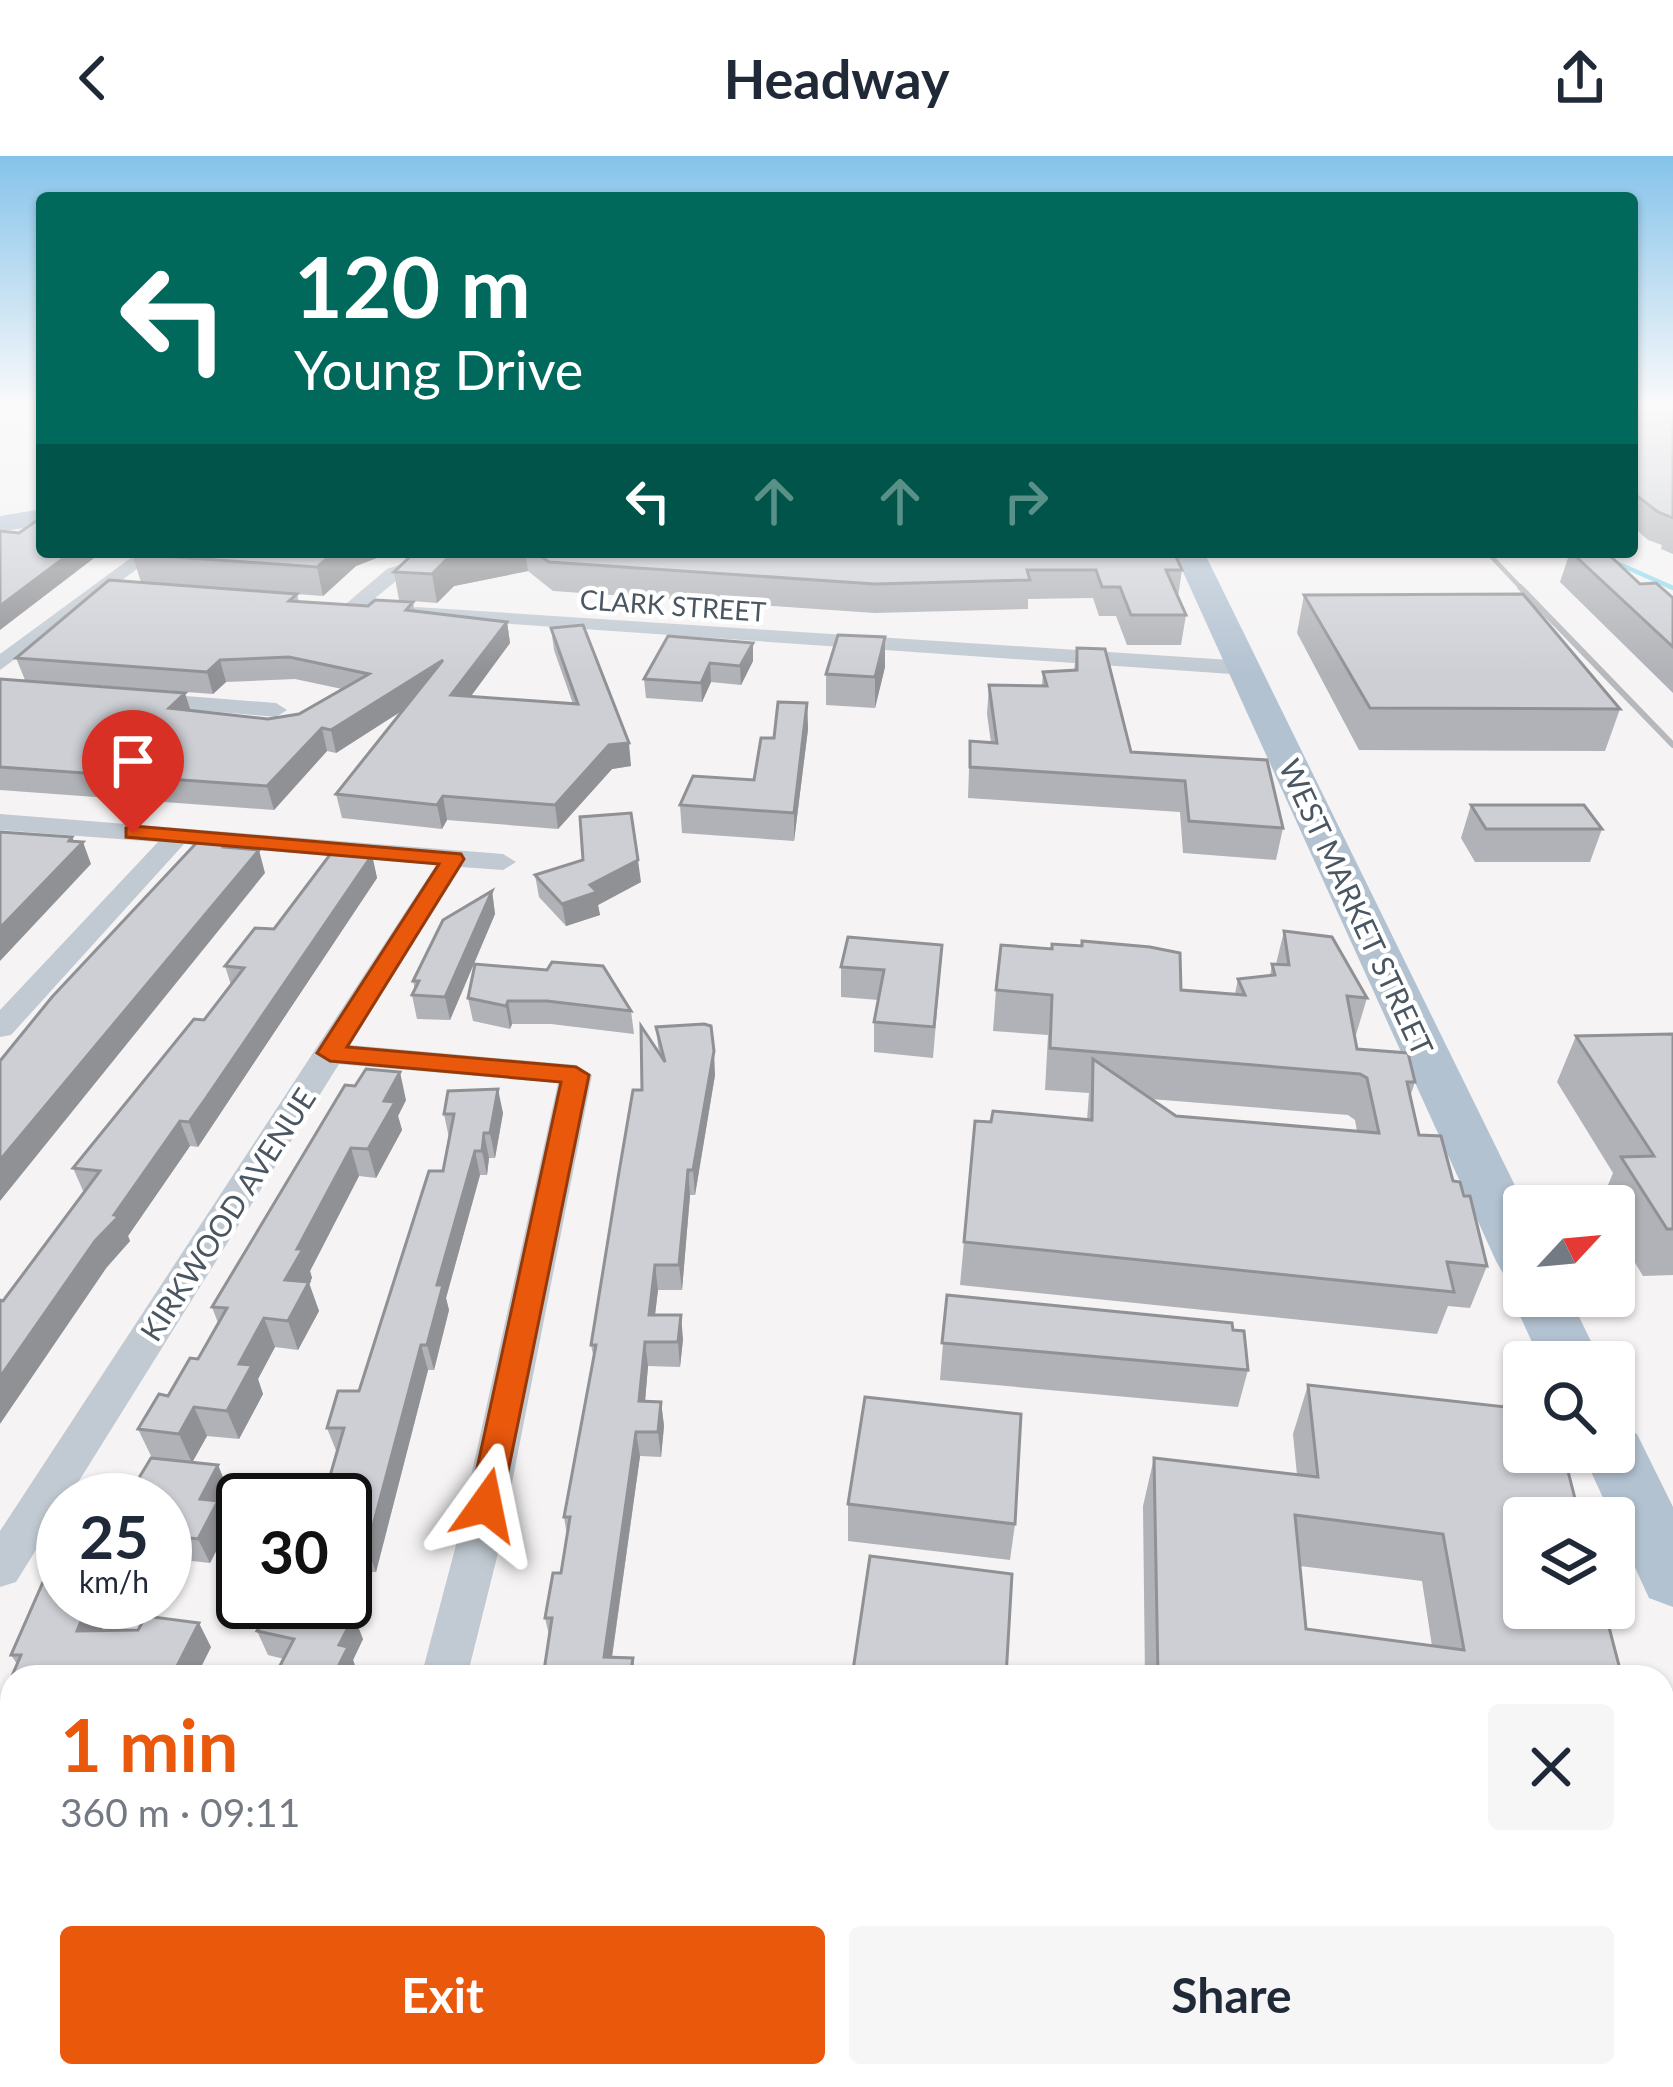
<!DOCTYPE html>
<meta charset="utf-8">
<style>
:root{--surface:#fff;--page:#f6f6f7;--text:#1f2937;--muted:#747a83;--accent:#ea580c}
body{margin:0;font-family:Lato,sans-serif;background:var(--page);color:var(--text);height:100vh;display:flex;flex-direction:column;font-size:45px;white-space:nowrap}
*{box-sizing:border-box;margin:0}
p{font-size:39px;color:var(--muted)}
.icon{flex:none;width:66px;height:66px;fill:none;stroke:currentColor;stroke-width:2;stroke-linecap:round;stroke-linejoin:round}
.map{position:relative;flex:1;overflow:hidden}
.details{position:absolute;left:0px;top:1509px;width:1674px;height:423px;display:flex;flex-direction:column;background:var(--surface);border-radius:36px 36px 0 0;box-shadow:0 3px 9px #0004}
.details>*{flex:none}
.top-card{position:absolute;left:36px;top:36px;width:1602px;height:366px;border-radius:12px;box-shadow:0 3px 9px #0004;background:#00695c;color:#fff;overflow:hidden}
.needle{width:78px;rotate:64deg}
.controls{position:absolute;left:1503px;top:1029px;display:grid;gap:24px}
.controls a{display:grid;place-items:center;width:132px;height:132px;border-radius:12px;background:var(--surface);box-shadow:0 3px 9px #0004;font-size:60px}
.speed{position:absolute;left:36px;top:1317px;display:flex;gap:24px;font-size:60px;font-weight:700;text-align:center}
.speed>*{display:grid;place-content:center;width:156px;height:156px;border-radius:50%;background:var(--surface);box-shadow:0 3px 9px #0004;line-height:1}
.speed small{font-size:30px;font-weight:400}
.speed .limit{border:6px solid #111;border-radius:18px;background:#fff;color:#111}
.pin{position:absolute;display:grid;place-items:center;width:102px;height:102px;color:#fff;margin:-123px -51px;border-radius:50% 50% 50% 0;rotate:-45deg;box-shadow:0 0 12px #0007}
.pin .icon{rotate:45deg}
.me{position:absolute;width:132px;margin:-66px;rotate:12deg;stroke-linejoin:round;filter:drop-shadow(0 0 9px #0008)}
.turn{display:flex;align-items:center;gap:42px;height:252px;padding:0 60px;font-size:54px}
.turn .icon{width:156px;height:156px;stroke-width:2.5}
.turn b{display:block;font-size:84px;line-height:102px}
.lanes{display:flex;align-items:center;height:114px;padding:0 60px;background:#0003;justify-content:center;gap:60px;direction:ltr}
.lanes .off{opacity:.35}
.round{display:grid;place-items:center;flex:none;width:126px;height:126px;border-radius:12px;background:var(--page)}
.overview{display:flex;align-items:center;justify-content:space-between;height:204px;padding:0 60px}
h1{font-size:72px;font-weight:700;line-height:90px;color:var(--accent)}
.primary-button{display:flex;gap:24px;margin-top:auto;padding:24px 60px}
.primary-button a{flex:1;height:138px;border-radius:12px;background:var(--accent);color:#fff;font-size:48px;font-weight:700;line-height:138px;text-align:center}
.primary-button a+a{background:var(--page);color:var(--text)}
header{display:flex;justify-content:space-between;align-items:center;height:156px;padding:0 60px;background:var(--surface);font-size:54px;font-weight:700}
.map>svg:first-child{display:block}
</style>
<header><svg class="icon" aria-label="back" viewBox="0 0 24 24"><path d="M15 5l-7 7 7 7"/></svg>Headway<svg class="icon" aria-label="share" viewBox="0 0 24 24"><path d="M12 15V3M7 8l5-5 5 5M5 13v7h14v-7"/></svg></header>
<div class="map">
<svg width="1673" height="1931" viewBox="0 0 1673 1931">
<rect width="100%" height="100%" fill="#f5f3f3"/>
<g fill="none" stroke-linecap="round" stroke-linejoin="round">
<polyline stroke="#90daee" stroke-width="4.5" points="1592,396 1673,432"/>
<g fill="#c1cad2" fill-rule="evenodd">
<polygon points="139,396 160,396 0,514 0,498"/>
<polygon points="438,396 466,396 401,421 358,456 341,452 387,413"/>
<polygon points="416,451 1246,505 1257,512 1246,519 409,461 406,457"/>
<polygon points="147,537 276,547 287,554 276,561 139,549 136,544"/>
<polygon points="0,658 503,698 516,706 503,714 461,711 350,889 576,909 592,919 499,1393 467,1521 421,1521 455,1393 558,927 339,908 16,1426 0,1431 0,1375 436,709 184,688 11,879 0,881 0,854 158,686 0,674"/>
<polygon points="0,1637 12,1640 12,1690 0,1687"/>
</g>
<g fill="#b3c2d1" fill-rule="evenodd">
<polygon points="42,353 42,369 0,376 0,360"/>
<polygon points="1174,396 1204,396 1525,1050 1524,1140 1569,1140 1601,1206 1541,1206 1511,1140 1521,1124 1504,1119 1496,1105"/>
<polygon points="1614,1270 1637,1278 1673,1351 1673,1451 1649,1442 1582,1296 1614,1296"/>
</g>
<polyline stroke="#b5b8bd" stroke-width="4.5" points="1487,396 1523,434"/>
<polyline stroke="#b5b8bd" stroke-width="6" points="1520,431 1673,589"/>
</g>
<g fill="#b0b2b7" fill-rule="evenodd">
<polygon points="1632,247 1673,247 1673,398 1661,393 1662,389 1648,384 1632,370"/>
<polygon points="135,396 392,396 356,410 323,440 141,426 132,398"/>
<polygon points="415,396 1174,396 1182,414 1178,441 1186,459 1181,489 1127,489 1116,460 1099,460 1093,442 1028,443 1028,453 875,457 553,435 528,415 454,430 437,447 399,444 394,416"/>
<polygon points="1570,396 1606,396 1640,428 1673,442 1673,537 1560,426"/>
<polygon points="297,438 299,446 368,450 413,446 415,455 507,466 510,487 470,541 573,548 554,494 551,472 631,610 612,613 558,673 447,664 442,673 342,662 336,638 403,554 336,597 327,595 274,654 0,634 0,523 190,554 268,563 299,558 342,533 295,523 226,526 213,538 25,524 16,502"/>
<polygon points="1304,439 1620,553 1605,595 1359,594 1297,477"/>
<polygon points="668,480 753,505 741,529 711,526 702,546 646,542 644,523"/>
<polygon points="885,481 885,511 875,552 826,549 826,518"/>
<polygon points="1077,492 1131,596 1283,672 1276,704 1183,697 1180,656 968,642 970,585 991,587 987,558 989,529 1042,530 1043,516 1074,514"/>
<polygon points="807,547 808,573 794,685 682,677 680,649 754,624"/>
<polygon points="1471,649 1602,673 1590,706 1475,706 1461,682"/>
<polygon points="372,699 377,722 198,991 190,990 128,1080 130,1085 107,1111 3,1145 84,1037 73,1012 204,864 231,829 225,810"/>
<polygon points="535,719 641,726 598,749 600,759 566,770 539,741"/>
<polygon points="492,735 495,758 450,864 417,863 412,839 415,833 413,825"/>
<path d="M1284,775L1367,842L1355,882L1357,893L1415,926L1410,941L1419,979L1453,1025L1487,1110L1470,1152L1448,1150L1437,1178L960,1129L975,965L1087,964L1089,937L1045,934L1048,879L993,875L996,834H1181L1235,838L1238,823L1270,820L1272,808H1276ZM1151,943L1348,959L1355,964L1357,975L1176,960Z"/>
<polygon points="841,811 940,819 933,902 874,896 874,866 879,844 841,841"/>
<polygon points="547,814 631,855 634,878 551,868 512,868 510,873 473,865 468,842"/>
<polygon points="656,871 715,919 695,1039 690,1039 682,1134 658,1134 655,1159 683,1183 680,1211 648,1210 645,1245 661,1246 664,1270 661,1301 640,1300 612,1502 633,1502 636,1521 543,1521 549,1479 545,1462 561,1417 567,1379 564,1361 594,1203 591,1189 642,934 659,898"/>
<polygon points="1673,878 1673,1119 1643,1120 1614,1072 1614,1050 1601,1050 1600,1048 1613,1017 1557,926 1576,880"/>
<polygon points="345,929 406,944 398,960 402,974 376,1022 359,1020 310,1115 312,1122 309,1127 319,1155 298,1194 275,1191 258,1223 263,1238 239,1283 207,1280 192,1306 218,1309 228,1334 220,1350 229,1370 210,1407 165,1402 165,1344 134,1330 152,1302 138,1273 198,1203 218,1167 212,1151"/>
<polygon points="503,957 495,1002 489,1002 487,1019 480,1019 446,1142 449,1154 434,1214 428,1214 376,1416 345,1416 345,1344 330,1320 337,1297 327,1272 359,1235 443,1015 449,982 444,958"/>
<polygon points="947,1139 1233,1174 1248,1214 1238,1251 940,1224"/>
<path d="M1308,1229L1622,1521H1145L1143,1350L1154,1302L1297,1319L1293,1278ZM1300,1410L1422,1425L1432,1490L1306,1473Z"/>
<polygon points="848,1348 1015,1368 1010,1404 848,1385"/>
<polygon points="113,1446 101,1474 211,1491 198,1517 209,1519 210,1521 12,1521 12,1547 5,1536 17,1508 11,1499"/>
<polygon points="325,1454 363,1483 353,1504 357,1515 354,1521 274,1521 284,1503 268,1499 257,1475"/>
<polygon points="0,1770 12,1771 12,1866 0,1863"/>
<polygon points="45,1920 358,1920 354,1931 55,1931"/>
<polygon points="1527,1920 1662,1920 1673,1931 1591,1931"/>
</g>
<g fill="#909195">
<polygon points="72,396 102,396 0,474 0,450"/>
<polygon points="334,396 392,396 356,410 323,440 317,411"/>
<polygon points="478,396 525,396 528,415 454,430 437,447 432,418 449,401"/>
<polygon points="507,466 510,487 455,562 451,539"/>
<polygon points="885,481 885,511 875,552 875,521"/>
<polygon points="753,487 753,505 741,529 740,510"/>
<polygon points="220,504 226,526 213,538 207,516"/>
<polygon points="443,504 447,526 336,597 331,574"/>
<polygon points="710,507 711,526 702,546 701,527"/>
<polygon points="185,537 192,559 169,552"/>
<polygon points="807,547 808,573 794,685 794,657"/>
<polygon points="322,572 327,595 274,654 267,630"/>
<polygon points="629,587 631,610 612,613 558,673 555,649 609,589"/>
<polygon points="443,640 447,664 442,673 437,649"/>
<polygon points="72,681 77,692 83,686 91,708 0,805 0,773"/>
<polygon points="259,694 265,717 0,1045 0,1004"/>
<polygon points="372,699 377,722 198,991 189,966"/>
<polygon points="638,704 641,726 598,749 600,759 566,770 562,748 590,729"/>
<polygon points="492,735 495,758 450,864 445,841"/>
<polygon points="508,845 512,868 510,873 506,850"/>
<polygon points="714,895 715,919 695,1039 693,1014"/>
<polygon points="400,916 406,944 398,960 402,974 376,1022 368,993 384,945"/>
<polygon points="498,933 503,957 495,1002 490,977"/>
<polygon points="180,965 190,990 128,1080 130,1085 107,1111 0,1268 0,1221"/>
<polygon points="484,977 489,1002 487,1019 482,995"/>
<polygon points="351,992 359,1020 310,1115 312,1122 309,1127 319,1155 298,1194 288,1165 285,1124 297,1093"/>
<polygon points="475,995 480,1019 446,1142 449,1154 434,1214 427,1189 437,1129"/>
<polygon points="688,1014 690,1039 682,1134 679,1109"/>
<polygon points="655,1109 658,1134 652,1183 649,1159"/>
<polygon points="681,1159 683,1183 680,1211 678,1186"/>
<polygon points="264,1162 275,1191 258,1223 263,1238 239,1283 227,1255 239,1208"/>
<polygon points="645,1186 648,1210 643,1270 639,1245"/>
<polygon points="421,1189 428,1214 376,1416 367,1392"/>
<polygon points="661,1246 664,1270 661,1301 658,1276"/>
<polygon points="194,1251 207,1280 192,1307 179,1278"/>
<polygon points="636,1276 640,1300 609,1521 604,1501"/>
<polygon points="218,1309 228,1334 220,1350 229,1370 210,1407 198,1383 200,1343"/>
<polygon points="89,1446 113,1446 92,1498 77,1475"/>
<polygon points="354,1460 363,1483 353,1504 357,1515 354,1521 333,1521 339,1489"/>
<polygon points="199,1467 211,1491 196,1521 175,1514"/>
<polygon points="332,1920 358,1920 354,1931 328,1931"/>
<polygon points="489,1920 535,1920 522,1931 475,1931"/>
</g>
<g fill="#cdcfd5" stroke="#909195" stroke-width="3" fill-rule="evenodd">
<polygon points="1632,247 1673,247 1673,362 1658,356 1632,336"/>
<polygon points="42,361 42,396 72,396 0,450 0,375 19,377"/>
<polygon points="135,396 334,396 317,411 132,398"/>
<polygon points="415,396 478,396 449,401 432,418 394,416"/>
<polygon points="535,396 1174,396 1182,414 1166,414 1186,459 1131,459 1120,431 1102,431 1096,414 1027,414 1030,424 875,428 549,406"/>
<polygon points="1571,396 1606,396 1640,428 1656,427 1673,442 1673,491"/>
<polygon points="109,424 297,438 289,445 368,450 375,444 413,446 406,454 507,466 451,539 578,548 551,472 583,469 629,587 609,589 555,649 443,640 437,649 336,638 443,504 331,574 322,572 267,630 0,611 0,523 185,537 169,552 268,563 299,558 369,518 289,501 220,504 207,516 16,502"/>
<polygon points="1523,438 1620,553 1370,552 1304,439"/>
<polygon points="838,479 885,481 875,521 826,518"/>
<polygon points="668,480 753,487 740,510 710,507 701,527 644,523"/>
<polygon points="1077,492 1105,493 1131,596 1267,604 1283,672 1189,665 1185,625 970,611 970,585 997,587 989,529 1047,530 1043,516 1077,514"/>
<polygon points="778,546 807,547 794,657 680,649 693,620 754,624 761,582 774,582"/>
<polygon points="1471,649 1584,649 1602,673 1486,673"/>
<polygon points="631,657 638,704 590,729 597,736 562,748 535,719 583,704 580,661"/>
<polygon points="0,676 72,681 69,685 83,686 0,772"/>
<polygon points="201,682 230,685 224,691 259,694 0,1004 0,905 52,841"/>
<polygon points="332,696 372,699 206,942 189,966 180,965 114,1059 119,1060 95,1085 0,1221 0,1144 3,1145 100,1015 73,1012 194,863 204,864 244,812 225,810 255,772 274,773"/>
<polygon points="492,735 445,841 412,839 419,825 413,825 443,764"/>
<polygon points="1284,775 1332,781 1367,842 1347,840 1357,893 1408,897 1415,926 1407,926 1419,979 1441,980 1453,1025 1460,1026 1464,1040 1470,1040 1487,1110 1447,1106 1454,1136 964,1086 975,965 991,966 993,955 1092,964 1093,903 1176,960 1379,977 1367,922 1360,918 1050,892 1052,839 996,834 1001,789 1052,793 1052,788 1082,790 1082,785 1150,791 1180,797 1181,834 1245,839 1238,823 1275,819 1272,808 1289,809"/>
<polygon points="848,781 942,789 934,871 874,866 884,814 841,811"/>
<polygon points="552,806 603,810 631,855 547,845 508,845 506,850 468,842 475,808 547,814"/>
<polygon points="704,868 711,870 714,895 693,1014 688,1014 679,1109 655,1109 649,1159 681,1159 678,1186 645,1186 639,1245 661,1246 658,1276 636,1276 604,1501 633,1502 630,1521 543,1521 552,1462 545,1462 553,1417 561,1417 570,1361 564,1361 596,1189 591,1189 618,1022 633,934 642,934 641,870 665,906 656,871"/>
<polygon points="1673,878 1673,1073 1667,1073 1621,1001 1654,1000 1576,880"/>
<polygon points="366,913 400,916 384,945 395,946 368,993 351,992 297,1093 303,1093 285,1124 309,1126 288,1165 264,1162 239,1208 252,1209 227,1255 194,1251 179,1278 138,1273 159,1238 168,1240 190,1202 198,1203 227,1152 212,1151 345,929 355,930"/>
<polygon points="498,933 490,977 484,977 482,995 475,995 437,1129 443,1129 427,1189 421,1189 367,1392 345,1391 345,1344 289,1344 298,1320 330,1320 344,1272 327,1272 338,1235 359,1235 429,1015 443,1015 454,958 444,958 448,935"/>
<polygon points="947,1139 1232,1167 1233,1174 1244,1175 1248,1214 942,1187"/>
<path d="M1308,1229L1524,1253V1296H1563L1580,1362H1524V1452H1604L1622,1521H1158L1154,1302L1318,1321ZM1295,1359L1443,1378L1464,1494L1306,1473Z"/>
<polygon points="865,1241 1021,1258 1015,1368 848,1348"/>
<polygon points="151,1302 218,1309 200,1343 218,1345 198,1383 165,1379 165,1344 97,1344 106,1327 134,1330"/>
<polygon points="870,1400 1012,1418 1006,1521 852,1521"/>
<polygon points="47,1417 63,1417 63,1446 89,1446 77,1475 138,1474 146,1460 199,1467 175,1514 209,1519 208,1521 12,1521 12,1536 5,1536 21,1499 11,1499"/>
<polygon points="272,1446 316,1446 313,1451 354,1460 339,1489 348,1491 333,1521 274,1521 294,1483 257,1475"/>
<polygon points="0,1770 12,1771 12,1844 0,1841"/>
<polygon points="1662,1819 1673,1821 1673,1931 1654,1931 1651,1922 1642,1920 1662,1920"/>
<polygon points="107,1920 332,1920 328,1931 167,1931"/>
<polygon points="402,1920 489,1920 475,1931 408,1931"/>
<polygon points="782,1920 882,1920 881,1931 780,1931"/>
<polygon points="932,1920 1327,1920 1328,1931 931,1931"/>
</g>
<linearGradient id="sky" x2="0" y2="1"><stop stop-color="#85c3ea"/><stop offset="0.48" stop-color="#fafafa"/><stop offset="1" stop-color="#fafafa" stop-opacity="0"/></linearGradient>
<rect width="1673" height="518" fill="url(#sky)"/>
<polygon fill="#ea580c" stroke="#983908" stroke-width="3" points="133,670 461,698 464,703 347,891 576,911 589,919 499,1360 486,1364 474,1360 469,1349 561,926 330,905 317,897 439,708 126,681 126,672"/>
<g text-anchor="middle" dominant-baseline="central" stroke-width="9" stroke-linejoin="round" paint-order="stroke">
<g font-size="27" fill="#4a5661" stroke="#fff">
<text transform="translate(673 449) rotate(4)">CLARK STREET</text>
</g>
<g font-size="30" fill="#4a5661" stroke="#fff">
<text transform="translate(1357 751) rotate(65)">WEST MARKET STREET</text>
<text transform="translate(227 1058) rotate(-57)">KIRKWOOD AVENUE</text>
</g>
</g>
</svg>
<div class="controls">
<a><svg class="needle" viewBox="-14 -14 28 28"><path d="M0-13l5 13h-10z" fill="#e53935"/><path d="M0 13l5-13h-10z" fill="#747a83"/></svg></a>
<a><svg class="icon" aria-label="search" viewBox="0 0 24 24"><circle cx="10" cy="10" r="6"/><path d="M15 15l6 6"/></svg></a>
<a><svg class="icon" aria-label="layers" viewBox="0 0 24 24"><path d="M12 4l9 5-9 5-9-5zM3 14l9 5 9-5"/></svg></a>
</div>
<div class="speed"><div>25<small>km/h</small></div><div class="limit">30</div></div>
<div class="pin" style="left:133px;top:677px;background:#d93025"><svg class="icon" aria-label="arrive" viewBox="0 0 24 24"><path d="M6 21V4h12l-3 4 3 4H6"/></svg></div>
<svg class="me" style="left:486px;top:1349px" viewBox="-20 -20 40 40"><path d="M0-17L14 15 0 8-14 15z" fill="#ea580c" stroke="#fff" stroke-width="4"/></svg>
<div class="top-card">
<div class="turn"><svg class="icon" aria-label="left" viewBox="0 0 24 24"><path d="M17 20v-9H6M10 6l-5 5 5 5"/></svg><div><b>120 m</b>Young Drive</div></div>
<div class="lanes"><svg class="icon" aria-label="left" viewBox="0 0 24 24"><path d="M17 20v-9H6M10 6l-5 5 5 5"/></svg><svg class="icon off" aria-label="ahead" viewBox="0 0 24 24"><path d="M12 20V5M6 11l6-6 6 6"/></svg><svg class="icon off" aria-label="ahead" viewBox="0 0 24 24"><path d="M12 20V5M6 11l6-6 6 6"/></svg><svg class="icon off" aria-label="right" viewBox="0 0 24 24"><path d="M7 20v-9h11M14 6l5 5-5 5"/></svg></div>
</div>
<section class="details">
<div class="overview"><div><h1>1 min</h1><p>360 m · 09:11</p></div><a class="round"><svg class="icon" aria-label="close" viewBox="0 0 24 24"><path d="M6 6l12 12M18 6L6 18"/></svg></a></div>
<div class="primary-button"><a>Exit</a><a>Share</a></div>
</section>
</div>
